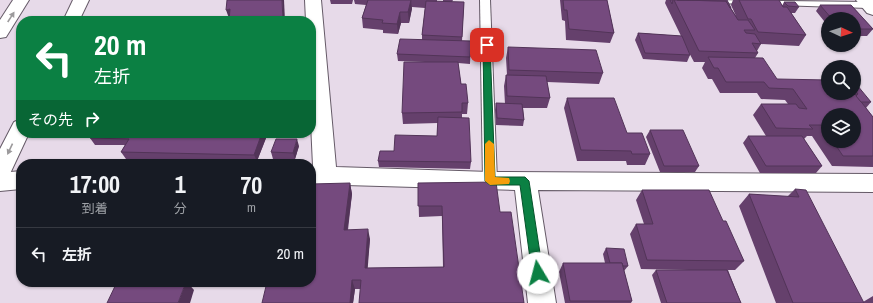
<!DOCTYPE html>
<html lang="ja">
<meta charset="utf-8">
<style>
:root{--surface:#171b24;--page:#242831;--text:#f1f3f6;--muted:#9ea1a6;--line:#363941}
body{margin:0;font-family:"Archivo Narrow","Noto Sans JP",sans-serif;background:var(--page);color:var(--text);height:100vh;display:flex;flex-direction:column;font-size:15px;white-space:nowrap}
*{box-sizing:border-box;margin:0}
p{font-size:13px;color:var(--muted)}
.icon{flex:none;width:22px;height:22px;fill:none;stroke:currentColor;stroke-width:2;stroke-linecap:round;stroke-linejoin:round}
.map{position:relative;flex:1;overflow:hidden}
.drawer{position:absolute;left:16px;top:159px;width:300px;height:128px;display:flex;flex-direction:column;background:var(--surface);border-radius:16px;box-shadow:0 1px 3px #0004}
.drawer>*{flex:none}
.top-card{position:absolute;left:16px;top:16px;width:300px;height:122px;border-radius:16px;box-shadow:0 1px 3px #0004;background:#0b8043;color:#fff;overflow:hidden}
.needle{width:26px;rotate:93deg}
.fabs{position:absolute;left:821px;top:12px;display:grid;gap:8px}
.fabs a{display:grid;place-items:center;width:40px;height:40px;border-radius:50%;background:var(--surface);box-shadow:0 1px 3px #0004;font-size:20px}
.pin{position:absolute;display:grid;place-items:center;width:34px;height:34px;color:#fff;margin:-17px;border-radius:8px;box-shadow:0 2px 6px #0006}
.me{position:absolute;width:44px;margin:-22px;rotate:352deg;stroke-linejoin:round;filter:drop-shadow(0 0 3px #0008)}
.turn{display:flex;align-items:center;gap:14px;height:84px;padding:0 12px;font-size:18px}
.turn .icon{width:52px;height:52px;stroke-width:2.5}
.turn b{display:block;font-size:28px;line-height:34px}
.then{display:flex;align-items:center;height:38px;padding:0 12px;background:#0003;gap:8px;font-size:15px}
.eta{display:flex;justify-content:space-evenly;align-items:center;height:68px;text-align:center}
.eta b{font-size:24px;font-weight:700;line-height:28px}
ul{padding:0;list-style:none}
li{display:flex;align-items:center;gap:12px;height:52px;padding:0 12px;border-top:1px solid var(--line)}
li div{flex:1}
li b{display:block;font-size:15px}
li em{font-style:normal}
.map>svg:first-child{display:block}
</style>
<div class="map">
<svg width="873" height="303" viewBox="0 0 873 303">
<rect width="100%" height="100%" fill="#e7dae9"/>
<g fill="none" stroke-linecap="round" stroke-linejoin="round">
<g stroke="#655a67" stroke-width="2">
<g id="service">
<polygon points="480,0 490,0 497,181 495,185 490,187 485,185 483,181"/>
<polygon points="711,0 868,2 873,5 868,8 716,3"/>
</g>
</g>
<g stroke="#655a67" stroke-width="2">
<g id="minor">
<polygon points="305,0 321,0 336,167 490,172 873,174 873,192 538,190 556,303 528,303 515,190 311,184 311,166 313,166 311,123 311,21 306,21"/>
<polygon points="856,0 873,0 873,15 867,13"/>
<polygon points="21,171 21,189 0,191 0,173"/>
</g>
</g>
<g stroke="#655a67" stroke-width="2">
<g id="trunk">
<polygon points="13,0 29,0 6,37 0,38 0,20"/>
<polygon points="73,0 89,0 79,21 63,21"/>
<polygon points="21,119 21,133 29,133 8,178 0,181 0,149 14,122"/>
</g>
</g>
<use href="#service" fill="#fff" fill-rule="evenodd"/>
<use href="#minor" fill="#fff" fill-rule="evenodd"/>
<use href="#trunk" fill="#fff" fill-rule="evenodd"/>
</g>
<g fill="#65406c" fill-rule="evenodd">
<polygon points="330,0 353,0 352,4 331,4"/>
<polygon points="354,0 437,0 437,2 443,2 443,0 453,0 452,2 464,2 462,41 471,41 470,64 458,63 461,84 468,103 467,114 462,114 462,118 471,162 470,169 379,167 378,161 394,151 437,136 438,123 403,124 402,113 425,62 398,61 397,54 422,40 422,35 425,8 412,7 409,23 401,23 398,34 383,33 383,30 363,28 362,18 366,5 355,4"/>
<polygon points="560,0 607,0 614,33 610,43 566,40 565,21 562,20"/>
<path d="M666,0H727L731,8L736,16L731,5L733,0H779L782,6L784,2L799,7L795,13H791L806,35L799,46L761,44L757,51L758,53L755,58L777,79L828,93L854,85L871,102L866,108L873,117V167L832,166L812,136H807L804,139L822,166L816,173H760L743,143L748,136H766L753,115L761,104H788L785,100L761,99L757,93H720L712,79H708L702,68L705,62H694L686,47L690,55L687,62L643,59L635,40L638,33L681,36L665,3ZM828,115L854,141H828Z"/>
<polygon points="820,5 851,5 873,29 867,36 854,36 854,19 828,19 828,26 816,11"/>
<polygon points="508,47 603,73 599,84 547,82 550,98 547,108 523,108 524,120 523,126 496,125 495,110 496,103 505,104 504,86 506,75 507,75 506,58"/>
<polygon points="567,98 627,133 650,154 645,165 627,165 626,161 577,161 564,108"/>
<polygon points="650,130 699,166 695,172 660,172 646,137"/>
<polygon points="268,133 257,161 126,159 121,152 125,145 95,145 90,138"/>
<polygon points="299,146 295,159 273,159 271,152"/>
<polygon points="350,183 352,194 348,230 370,239 367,268 443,267 442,216 419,217 418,183 500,212 524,303 360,289 355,289 353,303 262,303 311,282"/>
<polygon points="795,189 863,302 873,296 873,303 776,303 739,206 749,194 787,197"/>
<polygon points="642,190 723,221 744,261 735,270 728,270 741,303 661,303 652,275 656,270 689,270 641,269 630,234 636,224 644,224 636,200"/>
<polygon points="606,248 628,266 624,271 632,301 631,303 565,303 559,272 563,263 605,263 603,254"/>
</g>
<g fill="#523458">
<polygon points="282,0 284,0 285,21 283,21"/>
<polygon points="411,0 412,9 409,23 408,12"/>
<polygon points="230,9 230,21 226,10"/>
<polygon points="400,12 401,23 398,34 397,24"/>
<polygon points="262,133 268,133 257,161 254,155"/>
<polygon points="297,139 299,146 295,159 293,153"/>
<polygon points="350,183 352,194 346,240 344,230"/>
<polygon points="368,229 370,239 367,277 365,268"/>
<polygon points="352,280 355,289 353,303 350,303"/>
<polygon points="186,282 187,282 194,290 190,303 178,303"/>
</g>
<g fill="#754a7e" stroke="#523458">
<polygon points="227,0 282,0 283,21 229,21 230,9 226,10"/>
<polygon points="368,0 411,0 408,12 400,12 397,24 382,23 383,20 362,18"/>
<polygon points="563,0 607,0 614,33 569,29 567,10 564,10"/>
<polygon points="670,0 673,0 672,4"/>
<polygon points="674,0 726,1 738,20 748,20 755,30 744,30 746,33 755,34 761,44 752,43 758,53 699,51"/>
<polygon points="677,0 727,0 731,8 730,8 726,1"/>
<polygon points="739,0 779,0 783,7 787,7 806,35 758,32 751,19 748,19"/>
<polygon points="426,1 464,2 462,37 422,35"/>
<polygon points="784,2 795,2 799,7 788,6"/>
<polygon points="820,5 851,5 873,29 854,29 854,19 832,19"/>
<polygon points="638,33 682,36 690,55 645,53"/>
<polygon points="400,39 471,41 470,57 397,54"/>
<polygon points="508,47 596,50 603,73 509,70"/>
<polygon points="708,57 763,58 777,79 828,80 828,93 854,93 854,89 858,94 855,94 873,117 873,156 843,156 833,141 854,141 854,115 828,115 828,134 821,125 809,125 813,129 776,128 761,104 796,104 799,108 807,109 793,89 769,88 764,82 726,82 718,68 714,68"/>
<polygon points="404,62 458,62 461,84 466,84 468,103 462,103 462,112 402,113"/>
<polygon points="506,75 546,76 550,98 507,96"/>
<polygon points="854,85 857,85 871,102 861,102 856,96 858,94 854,89"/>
<polygon points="567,98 614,98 627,133 642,133 650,154 632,154 631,151 581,150"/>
<polygon points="496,103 522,104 524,120 497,118"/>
<polygon points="438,117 469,118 471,162 378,161 380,151 394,151 395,135 437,136"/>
<polygon points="650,130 683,130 699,166 664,166"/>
<polygon points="93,133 262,133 254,155 121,152 129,139 90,138"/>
<polygon points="748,136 802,136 822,166 766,166"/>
<polygon points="276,139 297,139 293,153 271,152"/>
<polygon points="496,182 500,212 511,212 524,303 359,303 361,280 352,280 350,303 262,303 267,282 311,282 311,184 350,183 344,230 368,229 365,268 444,267 442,206 418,206 418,183"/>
<polygon points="795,189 806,190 864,303 793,303 749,194 799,197"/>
<polygon points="642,190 709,190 723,221 726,221 744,261 647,260 636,224 653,224"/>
<polygon points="606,248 624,249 628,266 623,266 622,263 610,263"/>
<polygon points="563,263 622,263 632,301 570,301"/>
<polygon points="656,270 727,270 741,303 667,303"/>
<polygon points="117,282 186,282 178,303 107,303"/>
</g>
<defs><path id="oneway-solid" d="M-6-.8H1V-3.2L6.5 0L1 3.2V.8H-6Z"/></defs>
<g fill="#9c9a9c">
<use href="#oneway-solid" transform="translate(11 17) rotate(-57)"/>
<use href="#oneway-solid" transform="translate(10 149) rotate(115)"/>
</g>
<polygon fill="#0b8043" stroke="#07532c" points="487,43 490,45 495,177 525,177 529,181 543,273 541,276 538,278 534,276 532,273 520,185 490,185 485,181 483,45"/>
<polygon fill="#f59e0b" points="489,140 494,144 495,177 509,178 510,181 509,184 490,185 485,181 485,144"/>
</svg>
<div class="fabs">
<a><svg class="needle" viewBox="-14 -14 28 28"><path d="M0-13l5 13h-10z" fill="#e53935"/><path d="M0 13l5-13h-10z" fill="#9ea1a6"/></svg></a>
<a><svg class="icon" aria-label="search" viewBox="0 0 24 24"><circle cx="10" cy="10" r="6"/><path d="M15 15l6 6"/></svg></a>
<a><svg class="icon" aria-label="layers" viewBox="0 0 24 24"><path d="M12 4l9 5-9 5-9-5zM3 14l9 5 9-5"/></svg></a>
</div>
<div class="pin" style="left:487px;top:45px;background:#d93025"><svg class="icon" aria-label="arrive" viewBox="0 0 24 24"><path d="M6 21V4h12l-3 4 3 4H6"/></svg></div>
<svg class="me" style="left:538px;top:273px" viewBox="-20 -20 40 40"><circle r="19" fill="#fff"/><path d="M0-13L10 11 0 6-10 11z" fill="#0b8043"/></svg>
<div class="top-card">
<div class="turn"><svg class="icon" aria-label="left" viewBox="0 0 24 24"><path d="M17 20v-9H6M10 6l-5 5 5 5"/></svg><div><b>20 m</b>左折</div></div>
<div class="then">その先<svg class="icon" aria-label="right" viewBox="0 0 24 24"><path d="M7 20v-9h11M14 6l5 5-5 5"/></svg></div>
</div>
<section class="drawer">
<div class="eta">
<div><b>17:00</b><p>到着</p></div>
<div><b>1</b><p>分</p></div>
<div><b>70</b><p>m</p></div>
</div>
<ul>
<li><svg class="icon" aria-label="left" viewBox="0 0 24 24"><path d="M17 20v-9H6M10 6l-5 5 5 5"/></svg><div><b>左折</b></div><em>20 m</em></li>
</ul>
</section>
</div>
